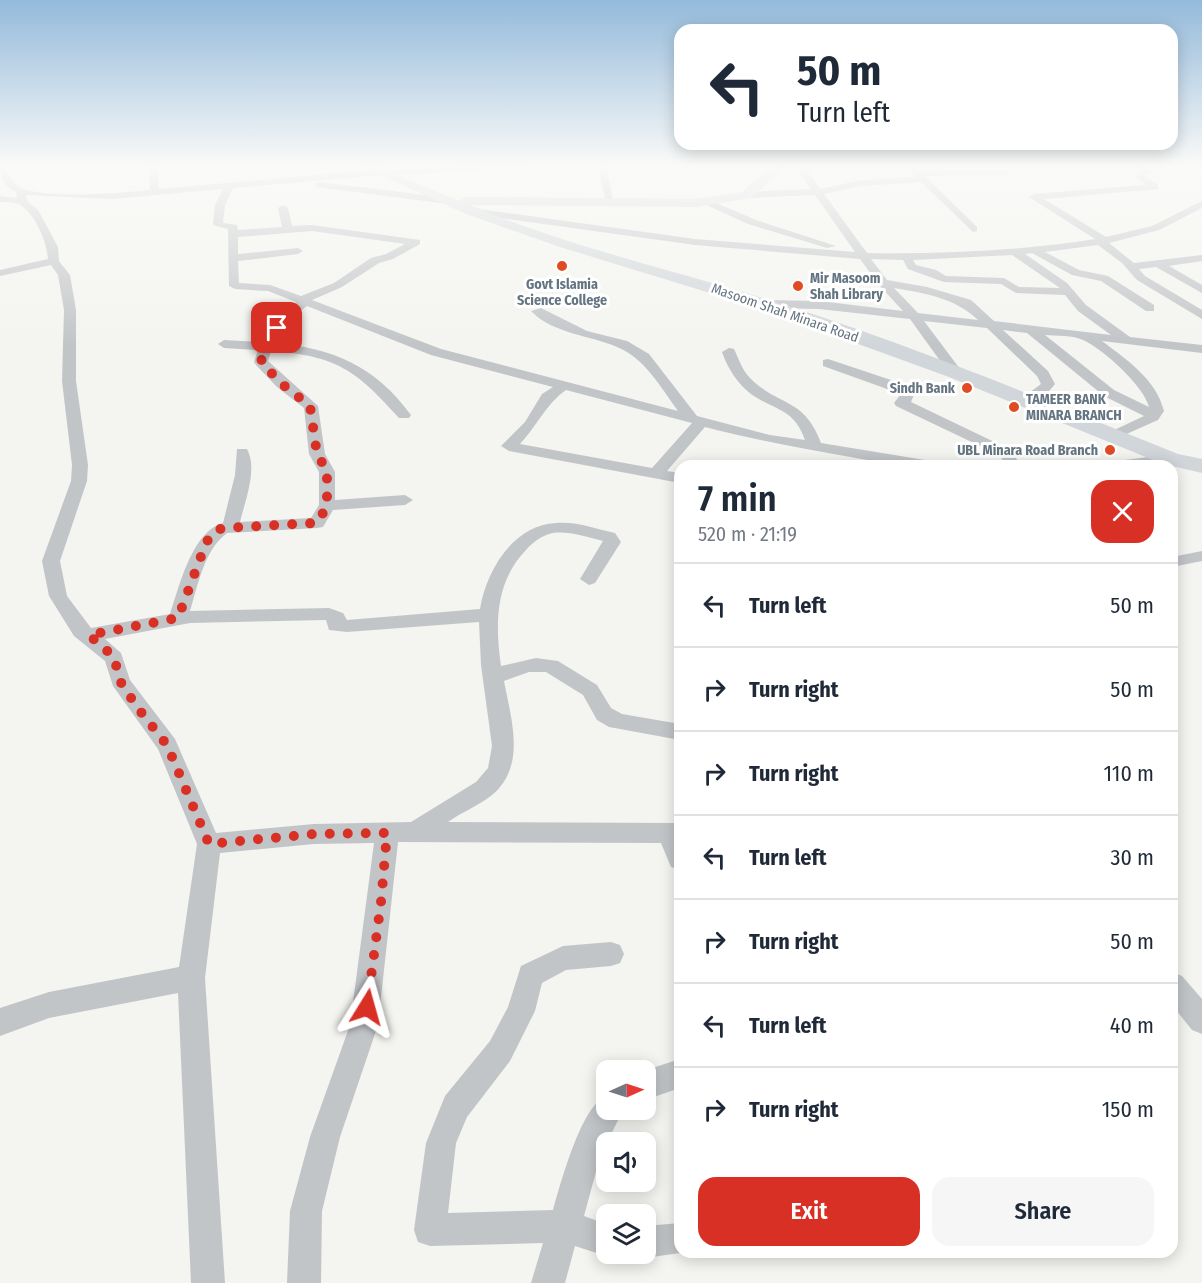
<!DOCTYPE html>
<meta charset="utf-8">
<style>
:root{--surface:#fff;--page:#f6f6f7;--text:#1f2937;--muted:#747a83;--line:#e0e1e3;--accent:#d93025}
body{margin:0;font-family:"Fira Sans Condensed",sans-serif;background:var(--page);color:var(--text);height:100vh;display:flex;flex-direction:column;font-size:22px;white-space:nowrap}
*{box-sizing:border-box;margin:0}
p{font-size:20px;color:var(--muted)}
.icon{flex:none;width:33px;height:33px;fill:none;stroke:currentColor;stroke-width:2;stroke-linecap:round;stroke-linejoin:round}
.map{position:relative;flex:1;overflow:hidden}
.sheet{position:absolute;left:674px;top:460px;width:504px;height:798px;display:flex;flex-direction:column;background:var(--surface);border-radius:18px;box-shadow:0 3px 15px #0003}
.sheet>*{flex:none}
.banner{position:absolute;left:674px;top:24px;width:504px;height:126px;border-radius:18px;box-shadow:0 3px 15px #0003;background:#fff;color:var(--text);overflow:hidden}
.needle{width:39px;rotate:87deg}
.buttons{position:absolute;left:596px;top:1060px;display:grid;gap:12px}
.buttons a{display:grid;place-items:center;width:60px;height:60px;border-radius:12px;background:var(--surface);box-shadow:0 3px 15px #0003;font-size:30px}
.pin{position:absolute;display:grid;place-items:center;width:51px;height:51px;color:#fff;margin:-26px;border-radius:12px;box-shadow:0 3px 9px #0006}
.me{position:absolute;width:66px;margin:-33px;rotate:8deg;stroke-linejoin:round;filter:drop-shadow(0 0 4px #0008)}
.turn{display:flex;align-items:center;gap:21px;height:126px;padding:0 24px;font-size:27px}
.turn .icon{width:78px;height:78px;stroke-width:2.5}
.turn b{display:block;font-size:42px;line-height:51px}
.round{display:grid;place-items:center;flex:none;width:63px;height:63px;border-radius:18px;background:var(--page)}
.head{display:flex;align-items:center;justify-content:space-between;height:102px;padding:0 24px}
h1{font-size:36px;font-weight:600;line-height:45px}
.action{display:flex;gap:12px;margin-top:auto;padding:12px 24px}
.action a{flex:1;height:69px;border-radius:18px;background:var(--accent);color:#fff;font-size:24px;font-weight:600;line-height:69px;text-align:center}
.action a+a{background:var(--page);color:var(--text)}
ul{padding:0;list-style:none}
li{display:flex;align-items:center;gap:18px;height:84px;padding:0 24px;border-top:2px solid var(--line)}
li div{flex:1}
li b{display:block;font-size:22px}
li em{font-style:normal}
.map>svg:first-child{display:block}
</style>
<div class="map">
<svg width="1202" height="1283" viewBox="0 0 1202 1283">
<rect width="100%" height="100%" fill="#f4f4f0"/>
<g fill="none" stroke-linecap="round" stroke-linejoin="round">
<g fill="#c2c5c8" fill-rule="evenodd">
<path d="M0,166C10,171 11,184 23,189C53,199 118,193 150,190L149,166H157L159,189L381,169L524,166L520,169L381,175L233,188L225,205L223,223L237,225L238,230L282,227L278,208L283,205L288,208L292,226L312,225L420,240V244L393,259L379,263L342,287L312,300L441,349L678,411C661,388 645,358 617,347C590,335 553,334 531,311L541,308L587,331L627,341L649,354L697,416L770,435L805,440C794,408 775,411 751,394C737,383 728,369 722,352L729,348L734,349C739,359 742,370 750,378C779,407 804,397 821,443L931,461L939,466C911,469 883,463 856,458C805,449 755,440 705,427L667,471L680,473V483L509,451L501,446L525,422L542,394L553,387L431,355L307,306L288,321L274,343C333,348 375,366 411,415L409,418H399C356,370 337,356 271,351L268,361L318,406L325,454L335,472V500L405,495L413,500L405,505L333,510L323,527L317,528L227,533C204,550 198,585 190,611L329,608L343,613L347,620L480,609C486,571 513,525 556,523C576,521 596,529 615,533L621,542L595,583L589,585L580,579L603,541C587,537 569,531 553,533C542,535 533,542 526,550C495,582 495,624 501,666L536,658L558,661L597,685L611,708L622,714L680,724V740L609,727L597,720L583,695L546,672H529L504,681C511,719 527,766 492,795C478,806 462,812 448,822L680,823V870L671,867L661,843L398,842L378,1025L340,1137L322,1211L321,1283H287L290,1211L310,1137L350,1025L374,843L314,844L220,853L205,978L225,1283H191L178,993L49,1018L0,1036V1008L49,992L179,967L197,844L158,749L113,686L105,661L74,636L49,596L42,561L71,481L72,465L62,381L64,310L58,275L51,265L0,276V270L48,259C47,242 35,213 19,204C14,202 6,202 0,202V196L17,198L16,192C4,185 0,180 0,166ZM223,189L215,205L213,225L228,229L229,286L235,289L268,291L296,302L279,316L262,342L224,340L218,344L224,348L258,350L254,362L256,365L277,387L304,408L309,454L319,472V505L311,518L240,522C245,501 258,469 247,449H237L235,475L223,523C192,531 179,588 170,614L91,628L67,596L60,561L87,481L88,465L76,381V310L70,275L59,261L58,247L38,210L28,202L26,195L111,199ZM312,231L405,244L386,254L371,258L334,283L301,296L270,285L239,283L238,261L298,254L303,251L298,248L238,254V237ZM566,390L692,423L652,468L520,444C537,426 546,404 566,390ZM326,620L329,630L347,632L479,622L481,665L492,746L488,768L476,782L411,822L314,824L216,833L175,739L130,680L121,653L105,639L190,623Z"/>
<polygon points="598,166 606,166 614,205 606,203"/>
<path d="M795,166H803L820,189L861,180L916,177L906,166H915L919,170H1008L1009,172L1005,175L925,176L977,227V231L973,232L921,182L861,186L824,194L867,253C943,254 1019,251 1095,239L1029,197L1034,194L1146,185L1133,175L1140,172L1136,166H1144L1151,173L1145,176L1158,185V189L1044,199L1106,237L1152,226L1202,201V208L1159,230L1109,243L1134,263L1202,255V261L1169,266L1202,285V293L1156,267L1139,269L1145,276L1202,310V319L1137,280L1122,263L1098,245L1045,252L1079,270L1108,276L1154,305V311H1146L1101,281L1072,275L1032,253L1025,254L1067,283L1086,305L1130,337L1202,345V353L1102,341C1127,360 1156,379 1164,411L1158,420L1113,440L1106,436L1108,433L1144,416L1104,396L1027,333L1003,330L1048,371L1055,384L1045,396L1025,405L1018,401L1041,384L1037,376L987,328L924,321L963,373L956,377L951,376L910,319L819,309L765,308L759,304L765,300L819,301L903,311L879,285L860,259L695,245L471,214L466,211L471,208L695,239L855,252L815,195L746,198L741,195L746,192L811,189ZM1012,255L1060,288L1019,287L1004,278L946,276L936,270L916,265L913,260ZM871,259L903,260L908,269L944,282L1001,284L1016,293L1065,295L1078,311L1111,335L994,321L971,300L927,287L887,280ZM894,288C925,293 955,298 978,320L918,313ZM1045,335C1056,336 1073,335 1083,340C1103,349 1144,386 1149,407L1114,390Z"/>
<polygon points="319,182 449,198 454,201 449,204 316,187 316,183"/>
<polygon points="707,199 756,220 836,246 827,248 748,224 704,204 702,202"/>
<polygon points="828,359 906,385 915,392 911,402 1009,449 1022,466 1007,466 999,455 896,406 894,403 901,394 823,366 823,360"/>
<polygon points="1171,454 1176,456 1179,459 1176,462 1149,466 1109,466 1117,461"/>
<polygon points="1202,551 1202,561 1172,567 1172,557"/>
<path d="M611,942L620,945L624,954L620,963L611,966L566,970L542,983L535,1011L510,1061L467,1117L456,1143L448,1213L553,1210C561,1183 581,1106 606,1096V1110H623L600,1157L584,1216L606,1224V1254H612L606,1256L575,1246L565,1283H531L543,1243L430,1246L418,1242L414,1230L426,1143L445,1096L490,1041L508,1007L521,966L563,946Z"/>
<polygon points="1172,972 1182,976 1202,999 1202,1034 1192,1030 1172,1005"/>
<polygon points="680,1059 680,1088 645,1100 643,1071"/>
<polygon points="680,1223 680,1252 687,1252 645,1258 634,1254 645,1254 645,1226"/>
</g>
<path fill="#d1d6da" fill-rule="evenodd" d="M361,166H377L459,201L466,197L696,199L742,192L773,166H786L751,198L696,207L470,205C566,246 670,269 769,300C908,343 1043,400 1178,454L1202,459V473L1163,464L949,377L759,308L560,247L466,214Z"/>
</g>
<linearGradient id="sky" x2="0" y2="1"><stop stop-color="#94badb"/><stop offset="0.48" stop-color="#fafaf8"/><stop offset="1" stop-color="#fafaf8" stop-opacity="0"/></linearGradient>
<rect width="1202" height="345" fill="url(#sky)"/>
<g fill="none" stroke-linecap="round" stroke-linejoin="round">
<polyline stroke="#d93025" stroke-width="10" stroke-dasharray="0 18" points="277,328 265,346 261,362 282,384 310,406 317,454 327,471 327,506 317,523 223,528 213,532 206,543 178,618 89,635 114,657 120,681 137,707 167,745 209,844 314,834 387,833 381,902 367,1007"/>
</g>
<g fill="#e04b24" stroke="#fff" stroke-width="2">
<circle cx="562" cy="266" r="6"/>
<circle cx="798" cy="286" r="6"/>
<circle cx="967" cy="388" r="6"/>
<circle cx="1014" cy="407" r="6"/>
<circle cx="1110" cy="450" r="6"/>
</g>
<g text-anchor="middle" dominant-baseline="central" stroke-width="6" stroke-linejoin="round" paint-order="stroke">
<g font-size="14" font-weight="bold" fill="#647581" stroke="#fff" text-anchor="start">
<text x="810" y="278">Mir Masoom<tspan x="810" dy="16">Shah Library</tspan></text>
<text x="562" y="284" text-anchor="middle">Govt Islamia<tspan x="562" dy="16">Science College</tspan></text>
<text x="955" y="388" text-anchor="end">Sindh Bank</text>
<text x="1026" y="399">TAMEER BANK<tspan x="1026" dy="16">MINARA BRANCH</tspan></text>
<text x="1098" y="450" text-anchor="end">UBL Minara Road Branch</text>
</g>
<g font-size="14" fill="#647581" stroke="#fff">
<text transform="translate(785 313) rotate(19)">Masoom Shah Minara Road</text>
</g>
</g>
</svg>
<div class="buttons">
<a><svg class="needle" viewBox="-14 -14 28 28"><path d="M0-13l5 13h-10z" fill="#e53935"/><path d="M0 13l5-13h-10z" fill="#747a83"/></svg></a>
<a><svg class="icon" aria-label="sound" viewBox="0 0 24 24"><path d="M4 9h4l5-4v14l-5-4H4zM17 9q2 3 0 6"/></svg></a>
<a><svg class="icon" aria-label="layers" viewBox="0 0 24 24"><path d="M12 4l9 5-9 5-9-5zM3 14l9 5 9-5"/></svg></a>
</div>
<div class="pin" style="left:277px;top:328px;background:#d93025"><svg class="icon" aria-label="arrive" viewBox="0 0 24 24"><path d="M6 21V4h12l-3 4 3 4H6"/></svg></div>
<svg class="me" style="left:367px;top:1007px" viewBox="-20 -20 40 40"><path d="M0-17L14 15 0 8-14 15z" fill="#d93025" stroke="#fff" stroke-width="4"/></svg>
<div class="banner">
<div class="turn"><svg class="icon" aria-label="left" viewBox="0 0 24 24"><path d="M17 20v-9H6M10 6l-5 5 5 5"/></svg><div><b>50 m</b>Turn left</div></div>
</div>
<section class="sheet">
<div class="head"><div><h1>7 min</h1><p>520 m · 21:19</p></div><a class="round" style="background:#d93025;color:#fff"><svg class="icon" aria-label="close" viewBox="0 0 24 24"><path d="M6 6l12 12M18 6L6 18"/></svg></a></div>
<ul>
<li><svg class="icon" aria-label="left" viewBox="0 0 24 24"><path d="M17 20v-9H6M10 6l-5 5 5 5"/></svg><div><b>Turn left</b></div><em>50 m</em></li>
<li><svg class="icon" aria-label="right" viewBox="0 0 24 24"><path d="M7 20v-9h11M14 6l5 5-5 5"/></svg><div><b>Turn right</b></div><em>50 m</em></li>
<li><svg class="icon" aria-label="right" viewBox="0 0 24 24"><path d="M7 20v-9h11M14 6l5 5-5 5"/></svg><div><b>Turn right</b></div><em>110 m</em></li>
<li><svg class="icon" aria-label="left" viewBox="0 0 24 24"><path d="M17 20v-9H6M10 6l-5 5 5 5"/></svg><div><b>Turn left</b></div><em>30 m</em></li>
<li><svg class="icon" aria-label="right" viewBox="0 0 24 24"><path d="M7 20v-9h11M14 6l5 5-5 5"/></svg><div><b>Turn right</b></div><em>50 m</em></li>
<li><svg class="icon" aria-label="left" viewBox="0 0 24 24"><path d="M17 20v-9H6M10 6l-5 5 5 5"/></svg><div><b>Turn left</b></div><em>40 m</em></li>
<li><svg class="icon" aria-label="right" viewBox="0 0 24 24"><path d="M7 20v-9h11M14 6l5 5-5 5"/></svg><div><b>Turn right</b></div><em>150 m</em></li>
</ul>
<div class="action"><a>Exit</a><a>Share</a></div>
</section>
</div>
